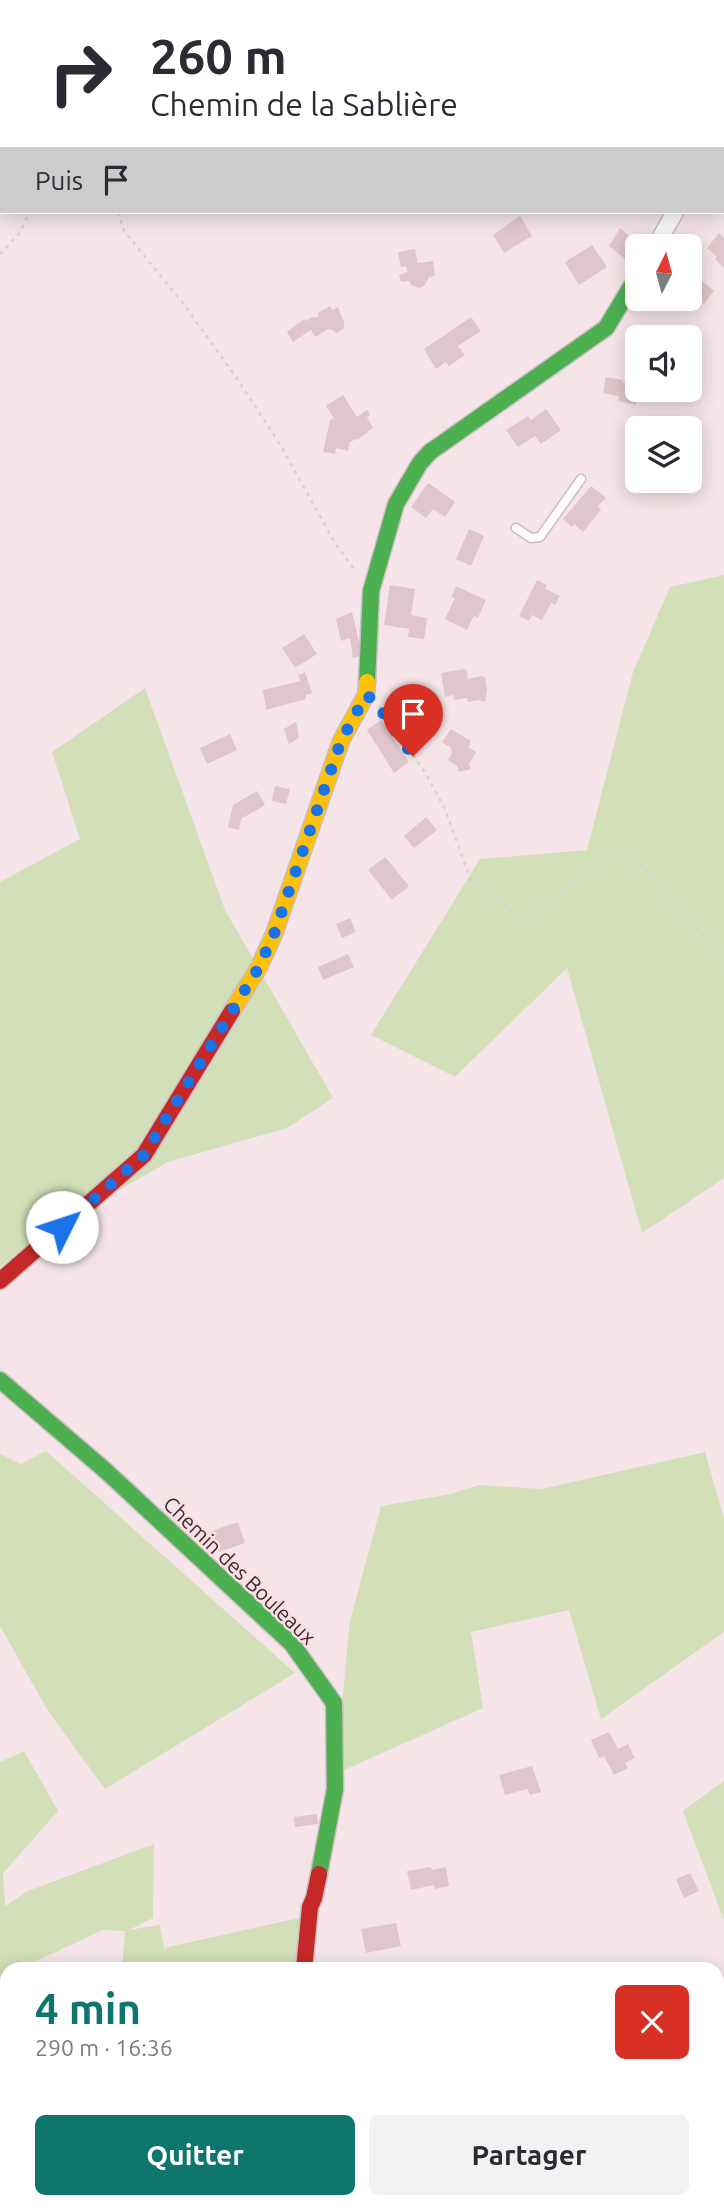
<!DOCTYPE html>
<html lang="fr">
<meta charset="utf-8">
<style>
:root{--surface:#fff;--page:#f2f2f3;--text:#2b2b33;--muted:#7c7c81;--accent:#0f766e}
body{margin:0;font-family:Ubuntu,sans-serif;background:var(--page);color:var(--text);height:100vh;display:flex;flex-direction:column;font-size:26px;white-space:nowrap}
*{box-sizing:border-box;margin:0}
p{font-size:23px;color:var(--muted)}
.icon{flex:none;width:38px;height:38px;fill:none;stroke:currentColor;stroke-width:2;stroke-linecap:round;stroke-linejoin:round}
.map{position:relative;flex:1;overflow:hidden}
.side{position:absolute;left:0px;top:1962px;width:724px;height:247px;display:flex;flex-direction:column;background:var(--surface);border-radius:21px 21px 0 0;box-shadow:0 4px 18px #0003}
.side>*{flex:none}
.guide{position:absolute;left:0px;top:0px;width:724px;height:214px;box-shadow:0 4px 18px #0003;background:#fff;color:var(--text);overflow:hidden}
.needle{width:46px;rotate:6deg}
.fabs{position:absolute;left:625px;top:234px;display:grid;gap:14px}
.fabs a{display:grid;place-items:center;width:77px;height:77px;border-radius:10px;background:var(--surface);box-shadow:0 4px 18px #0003;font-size:35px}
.pin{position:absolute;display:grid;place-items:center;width:60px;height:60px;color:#fff;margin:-72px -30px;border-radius:50% 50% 50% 0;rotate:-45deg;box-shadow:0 0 7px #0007}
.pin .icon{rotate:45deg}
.me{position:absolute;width:77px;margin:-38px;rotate:49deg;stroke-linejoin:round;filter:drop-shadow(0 0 5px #0008)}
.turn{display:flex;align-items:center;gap:24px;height:147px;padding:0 35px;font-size:32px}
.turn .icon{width:91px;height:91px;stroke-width:2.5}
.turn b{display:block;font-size:49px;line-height:60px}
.then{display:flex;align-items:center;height:66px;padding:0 35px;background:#0003;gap:14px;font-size:26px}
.round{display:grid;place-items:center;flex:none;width:74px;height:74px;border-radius:10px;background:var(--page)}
.summary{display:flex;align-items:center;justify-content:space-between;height:119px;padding:0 35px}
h1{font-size:42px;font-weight:700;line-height:52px;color:var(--accent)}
.cta{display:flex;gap:14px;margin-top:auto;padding:14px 35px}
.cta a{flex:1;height:80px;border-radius:10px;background:var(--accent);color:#fff;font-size:28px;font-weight:700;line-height:80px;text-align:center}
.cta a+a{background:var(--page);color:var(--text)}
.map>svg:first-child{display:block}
</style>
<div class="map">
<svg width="724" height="2208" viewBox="0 0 724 2208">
<rect width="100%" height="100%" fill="#f5e5e8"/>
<g fill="#d2dfb9">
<polygon points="724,575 724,1178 642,1233 567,968 455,1077 371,1035 480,859 587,850 633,672 670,587"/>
<polygon points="145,688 225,910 333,1098 287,1128 168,1162 43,1234 0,1267 0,882 80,839 52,752"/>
<polygon points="46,1451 295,1673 105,1789 48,1711 0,1626 0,1454 21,1464"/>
<polygon points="705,1452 724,1519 724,1632 601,1719 569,1610 471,1632 483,1708 335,1774 350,1621 381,1506 451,1494 479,1485 542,1489"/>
<polygon points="24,1751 58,1811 3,1873 5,1906 28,1891 154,1844 153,1918 129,1930 160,1925 164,1948 303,1917 298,1969 122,1969 125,1931 103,1930 19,1969 7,1969 7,1974 0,1977 0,1762"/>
<polygon points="724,1781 724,1920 683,1811"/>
<polygon points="7,2067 7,2202 34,2202 35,2208 0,2208 0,2068"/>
</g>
<g fill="#e0c6cc">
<polygon points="520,216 532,236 504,253 493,235"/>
<polygon points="620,228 643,247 637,247 637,268 609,246"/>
<polygon points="719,233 724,238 724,268 715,259 717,257 707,248"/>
<polygon points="592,245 607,267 579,285 565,262"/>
<polygon points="415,249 418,263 433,261 435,276 429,277 425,285 419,288 411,285 409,281 401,282 399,275 408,272 406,266 401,267 398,252"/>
<polygon points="690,271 714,291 704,304 691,294 690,296"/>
<polygon points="330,306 332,310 338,307 344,322 344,328 336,334 333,330 328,329 315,337 311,330 293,342 287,332 304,319 306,321 312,317 318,317 318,313"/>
<polygon points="471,317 481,331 458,346 465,355 449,366 446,362 436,369 424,349"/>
<polygon points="606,377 623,380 622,382 637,385 636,405 618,401 619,396 603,393"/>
<polygon points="343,395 357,417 367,410 370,415 367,417 373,428 357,440 356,439 350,442 348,451 336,448 335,454 323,452 330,420 334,418 326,406"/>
<polygon points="546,409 561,430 541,444 535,436 518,447 506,430 528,416 531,420"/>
<polygon points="428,483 455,502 445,517 433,509 426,518 411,507"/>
<polygon points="591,486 606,498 598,506 601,510 583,532 574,524 572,527 563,519"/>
<polygon points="469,529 484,536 471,566 456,559"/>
<polygon points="537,580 547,585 545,589 560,596 555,605 551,603 542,620 532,615 529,621 519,616"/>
<polygon points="390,585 415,589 411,615 427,618 424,639 408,637 409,629 384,625"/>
<polygon points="456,586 486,600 478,618 474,616 467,630 445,619 455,598 451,597"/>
<polygon points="352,612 362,655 353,658 350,638 341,641 336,619"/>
<polygon points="304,634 317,654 295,668 282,648"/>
<polygon points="464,669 467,671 468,679 482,676 485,678 487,690 485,702 479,700 468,702 467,698 454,700 453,695 445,697 441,673"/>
<polygon points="305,672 312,693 306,695 306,699 266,710 263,690 301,681 298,675"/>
<polygon points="381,720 409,762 394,773 367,730"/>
<polygon points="296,722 299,738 289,744 284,729"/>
<polygon points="451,729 471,741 468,747 476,752 469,764 471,769 459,772 457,766 448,760 452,753 451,748 442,742"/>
<polygon points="230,734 237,750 207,764 200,748"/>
<polygon points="275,786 290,789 286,804 272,801"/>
<polygon points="257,791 265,805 241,819 239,830 228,827 233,805"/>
<polygon points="426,817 437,830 414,848 404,836"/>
<polygon points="385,857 409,886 392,900 368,870"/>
<polygon points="350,918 356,932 342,938 336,924"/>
<polygon points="348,954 354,967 323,980 318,967"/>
<polygon points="238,1522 245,1543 216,1553 209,1532"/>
<polygon points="609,1732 618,1749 628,1744 635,1758 625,1763 628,1768 614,1775 604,1756 599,1758 591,1740"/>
<polygon points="532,1766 541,1792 530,1795 527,1789 505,1795 499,1775"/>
<polygon points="317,1814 318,1824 295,1827 294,1817"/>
<polygon points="431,1867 432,1870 446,1867 449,1886 435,1889 434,1885 411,1890 407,1871"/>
<polygon points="690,1873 699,1891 684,1898 676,1879"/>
<polygon points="396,1923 401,1946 366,1953 361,1929"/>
<polygon points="407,2202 430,2202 432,2208 409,2208"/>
<polygon points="583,2202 584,2207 602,2202 604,2208 568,2208 567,2205"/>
<rect x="651" y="2202" width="24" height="6"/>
</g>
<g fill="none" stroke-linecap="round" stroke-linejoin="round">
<g stroke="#ccbec2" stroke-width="11">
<g id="lane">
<polyline points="516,528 531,538 540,537 581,479"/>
<polyline points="244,2202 245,2208"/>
</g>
</g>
<g stroke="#ccbec2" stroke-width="19">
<g id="street">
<polyline points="723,132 724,130"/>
<polyline points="655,247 675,212"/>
<polyline points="0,2056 7,2056"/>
<polyline points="718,2163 724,2161"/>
<polyline points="688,2202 694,2208"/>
</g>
</g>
<g stroke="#ccbec2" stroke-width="19">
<g id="fast">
<polyline points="367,682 371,591 396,504 420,463 430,452 606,328 637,277"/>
<polyline points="0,1380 106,1471 292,1644 334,1703 335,1789 319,1874"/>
</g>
</g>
<g stroke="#ccbec2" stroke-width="19">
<polyline id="slow" points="232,1011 259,967 274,934 341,741 366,695 367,682"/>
</g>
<g stroke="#ccbec2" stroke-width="19">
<g id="jam">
<polyline points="0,1281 144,1155 232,1011"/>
<polyline points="304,1969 310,1907 314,1898 319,1874"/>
</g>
</g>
<g stroke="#d6d2d3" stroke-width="2.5" stroke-dasharray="3.5 5" stroke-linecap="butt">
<polyline points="0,132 2,133"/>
<polyline points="118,212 124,231 182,302 236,377 281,446 335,543 356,572"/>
<polyline points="0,254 18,235 30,212"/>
<polyline points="379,706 426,774 445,809 472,883 531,923 557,894 599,860 631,857 652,875 724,960"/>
<polyline points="0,1968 7,1982"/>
</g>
<use href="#lane" stroke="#fefbfc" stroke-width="8"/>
<use href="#street" stroke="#fefbfc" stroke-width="16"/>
<use href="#fast" stroke="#4caf50" stroke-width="16"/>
<use href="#slow" stroke="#ffc107" stroke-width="16"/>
<use href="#jam" stroke="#c62828" stroke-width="16"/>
</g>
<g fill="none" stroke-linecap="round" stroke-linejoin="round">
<polyline stroke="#1a73e8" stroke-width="12" stroke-dasharray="0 21.6" points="62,1227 144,1155 259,967 274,934 341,741 366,695 375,701 413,756"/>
</g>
<g text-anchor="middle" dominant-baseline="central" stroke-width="5" stroke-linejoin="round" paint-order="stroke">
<g font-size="21" fill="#392d2f" stroke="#fbdfe4">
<text transform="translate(240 1570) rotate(44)">Chemin des Bouleaux</text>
</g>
</g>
</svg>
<div class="fabs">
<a><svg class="needle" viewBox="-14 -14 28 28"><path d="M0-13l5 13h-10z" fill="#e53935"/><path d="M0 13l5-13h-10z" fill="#7c7c81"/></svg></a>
<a><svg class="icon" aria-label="sound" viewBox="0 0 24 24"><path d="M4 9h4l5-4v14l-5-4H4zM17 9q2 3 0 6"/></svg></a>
<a><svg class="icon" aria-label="layers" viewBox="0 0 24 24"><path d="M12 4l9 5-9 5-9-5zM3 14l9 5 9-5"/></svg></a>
</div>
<div class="pin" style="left:413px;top:756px;background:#d93025"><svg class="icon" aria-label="arrive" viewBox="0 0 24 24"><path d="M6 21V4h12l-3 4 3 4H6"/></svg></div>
<svg class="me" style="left:62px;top:1227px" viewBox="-20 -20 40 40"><circle r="19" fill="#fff"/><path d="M0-13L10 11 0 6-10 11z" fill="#1a73e8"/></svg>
<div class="guide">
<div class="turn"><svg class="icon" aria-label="right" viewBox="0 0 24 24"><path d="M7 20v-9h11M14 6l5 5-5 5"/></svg><div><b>260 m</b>Chemin de la Sablière</div></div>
<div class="then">Puis<svg class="icon" aria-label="arrive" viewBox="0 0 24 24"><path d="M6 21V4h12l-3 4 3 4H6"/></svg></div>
</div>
<section class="side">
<div class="summary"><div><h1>4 min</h1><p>290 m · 16:36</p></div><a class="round" style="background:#d93025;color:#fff"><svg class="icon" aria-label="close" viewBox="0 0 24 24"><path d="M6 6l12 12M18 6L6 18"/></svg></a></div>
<div class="cta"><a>Quitter</a><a>Partager</a></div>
</section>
</div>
